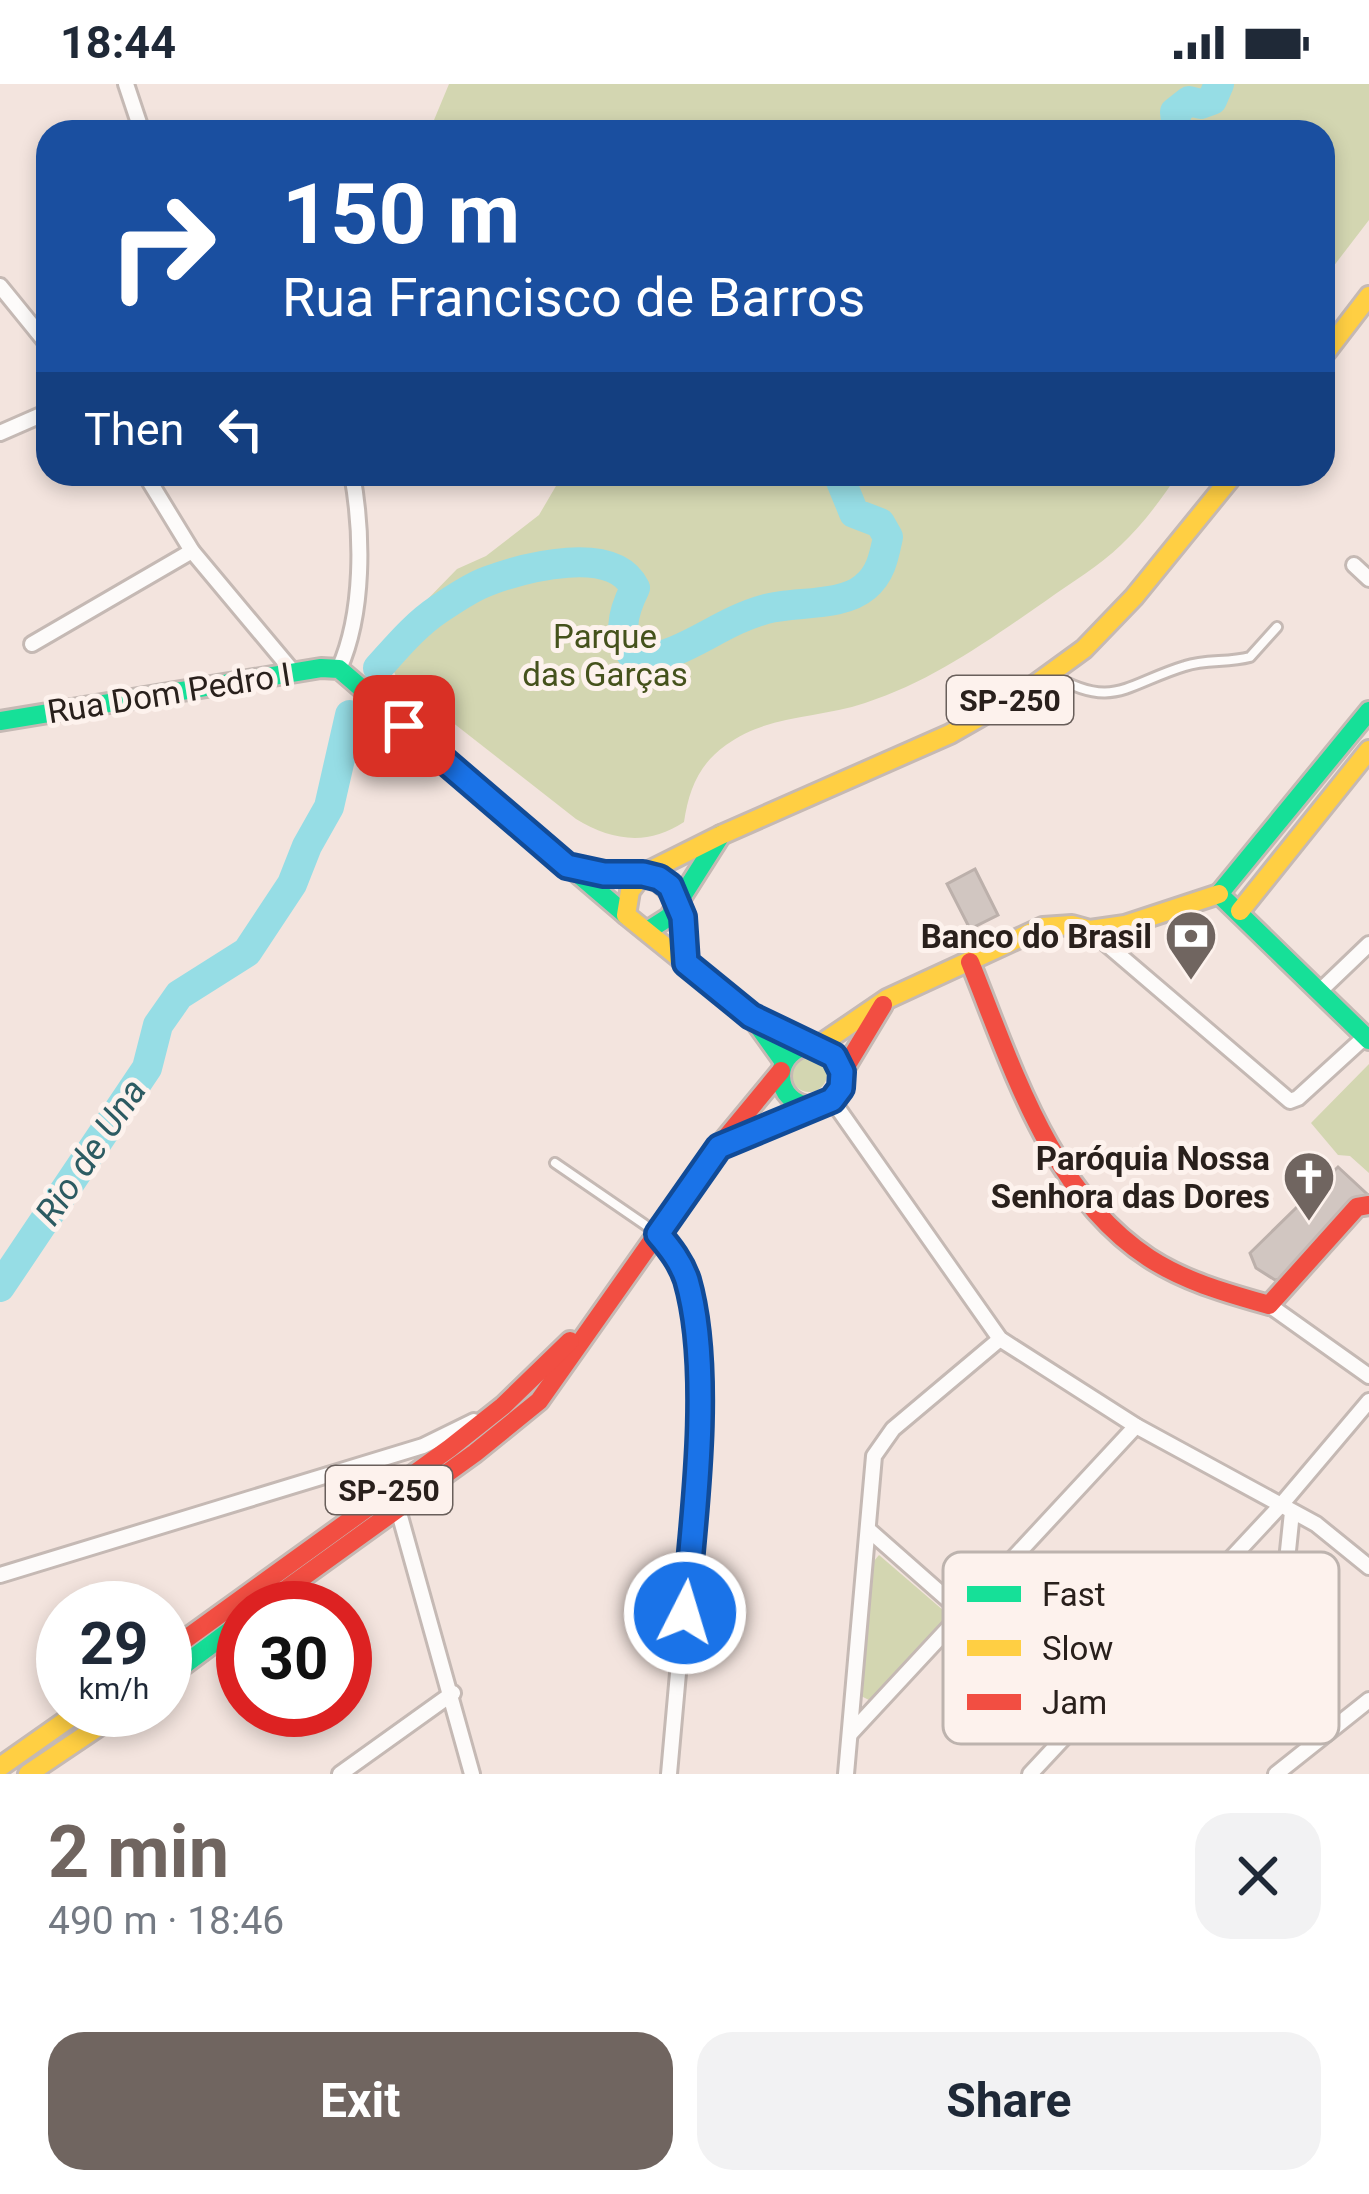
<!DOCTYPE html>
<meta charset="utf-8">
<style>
:root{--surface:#fff;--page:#f2f2f3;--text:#1f2937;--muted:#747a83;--accent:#706560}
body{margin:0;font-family:Roboto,sans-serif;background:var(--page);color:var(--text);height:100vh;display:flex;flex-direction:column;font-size:45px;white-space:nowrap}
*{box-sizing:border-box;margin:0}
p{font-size:39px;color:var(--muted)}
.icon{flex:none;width:66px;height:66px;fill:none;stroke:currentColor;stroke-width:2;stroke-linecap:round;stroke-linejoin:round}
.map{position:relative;height:1690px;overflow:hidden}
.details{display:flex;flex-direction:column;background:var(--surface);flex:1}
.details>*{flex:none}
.banner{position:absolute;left:36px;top:36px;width:1299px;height:366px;border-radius:36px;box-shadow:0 6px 18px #0003;background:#1a4fa0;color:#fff;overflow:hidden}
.speed{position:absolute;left:36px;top:1497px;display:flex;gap:24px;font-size:60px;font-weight:700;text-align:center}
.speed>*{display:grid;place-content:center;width:156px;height:156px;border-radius:50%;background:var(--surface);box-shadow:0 6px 18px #0003;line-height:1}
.speed small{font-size:30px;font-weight:400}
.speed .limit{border:18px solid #d22;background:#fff;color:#111}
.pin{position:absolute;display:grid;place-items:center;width:102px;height:102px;color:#fff;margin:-51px;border-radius:24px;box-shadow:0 6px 18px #0006}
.me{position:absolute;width:132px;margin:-66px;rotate:5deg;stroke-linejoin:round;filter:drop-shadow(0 0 9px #0008)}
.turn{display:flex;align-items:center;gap:42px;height:252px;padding:0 48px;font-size:54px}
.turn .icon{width:156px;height:156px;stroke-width:2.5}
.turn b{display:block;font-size:84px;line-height:102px}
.then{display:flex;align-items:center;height:114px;padding:0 48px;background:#0003;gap:24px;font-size:45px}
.round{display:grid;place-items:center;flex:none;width:126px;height:126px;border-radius:36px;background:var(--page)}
.overview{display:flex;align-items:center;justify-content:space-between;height:204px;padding:0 48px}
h1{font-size:72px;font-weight:700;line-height:90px;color:var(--accent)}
.cta{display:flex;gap:24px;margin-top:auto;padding:24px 48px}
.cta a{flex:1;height:138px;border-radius:36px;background:var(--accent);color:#fff;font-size:48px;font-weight:700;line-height:138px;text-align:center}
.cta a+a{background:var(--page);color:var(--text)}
.status{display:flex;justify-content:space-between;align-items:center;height:84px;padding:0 60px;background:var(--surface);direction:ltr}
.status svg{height:33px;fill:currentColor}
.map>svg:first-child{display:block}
</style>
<div class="status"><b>18:44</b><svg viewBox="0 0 49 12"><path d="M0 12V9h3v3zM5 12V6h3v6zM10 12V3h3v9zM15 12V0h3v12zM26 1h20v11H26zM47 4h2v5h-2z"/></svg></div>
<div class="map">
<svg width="1369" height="1690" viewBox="0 0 1369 1690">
<rect width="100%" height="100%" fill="#f3e4de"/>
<g fill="#d3d6b1">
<polygon points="449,0 1369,0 1369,136 1323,196 1323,48 429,48"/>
<path d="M563,390H1178C1162,415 1142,441 1121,461C1099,482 1072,498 1047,516C989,556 933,597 865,619C817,635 769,630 726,661C698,681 689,706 684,738C648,762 612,757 576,735L397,595L383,561L457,485L486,472L539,431Z"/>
<circle cx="809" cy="990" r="18"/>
<polygon points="1369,980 1369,1089 1350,1072 1338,1071 1311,1039"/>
<polygon points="879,1471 951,1533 871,1617 861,1612 874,1477"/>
</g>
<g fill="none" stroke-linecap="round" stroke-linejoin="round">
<g stroke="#96dde5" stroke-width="30">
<polyline points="1177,48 1175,28 1189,17 1201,20 1212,16 1219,0"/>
<path d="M378,584C397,563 415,541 439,525C454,515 471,503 488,497C526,483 613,460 635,504C622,530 616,554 637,577C687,571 718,538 766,525C795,517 842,523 865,503C881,490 884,472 888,453L880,439L854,429L838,390"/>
<polyline points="0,1203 147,984 158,941 179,911 247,868 292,800 307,762 329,723 350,631"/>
</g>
</g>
<g fill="#d1c6c1" stroke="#bcb0ab" stroke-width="3">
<polygon points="975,785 998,831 970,845 947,800"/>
<polygon points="1338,1083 1367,1110 1286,1194 1275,1196 1256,1184 1250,1169"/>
</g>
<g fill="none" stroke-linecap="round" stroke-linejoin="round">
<g stroke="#c5b9b4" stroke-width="14">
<g id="lane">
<path d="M1051,590C1113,627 1126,600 1185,582C1206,575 1228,579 1250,573L1277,543"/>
<polyline points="555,1079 657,1149"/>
</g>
</g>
<g stroke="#c5b9b4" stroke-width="20">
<g id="street">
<polyline points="126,0 142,48"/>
<polyline points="0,202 48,261"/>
<polyline points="0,349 48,328"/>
<polyline points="145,390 192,467 294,589"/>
<polyline points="1354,481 1369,495"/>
<polyline points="32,560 192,467"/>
<path d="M339,585C364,529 363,450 352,390"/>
<polyline points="1090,846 1290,1017 1298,1014 1366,952"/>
<polyline points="1321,906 1369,860"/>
<polyline points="832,1016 1000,1255 1136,1342 1316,1440 1369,1483"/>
<polyline points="658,1150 676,1171 686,1194 699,1273 697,1377 669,1690"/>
<polyline points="1269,1221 1369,1292"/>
<polyline points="396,1418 472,1690"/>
<polyline points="870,1447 963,1529"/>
<polyline points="0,1491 423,1362 474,1337"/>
<polyline points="1239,1604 1280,1544 1292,1428"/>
<polyline points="851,1649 1136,1342"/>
<polyline points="340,1690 453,1609"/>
<polyline points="846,1690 874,1372 893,1345 1000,1255"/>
<polyline points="1030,1690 1281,1421 1369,1317"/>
<polyline points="1276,1690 1369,1616"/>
</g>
</g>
<g stroke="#c5b9b4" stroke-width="24">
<g id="fast">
<polyline points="0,637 321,584 339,585 626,831"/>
<polyline points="1219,810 1369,627"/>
<polyline points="1219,810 1369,956"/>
<polyline points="647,847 669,833 721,751"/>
<polyline points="751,932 784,978"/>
<circle cx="811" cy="992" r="30"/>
<polyline points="720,1062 815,1024"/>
<polyline points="165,1595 243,1537"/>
</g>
</g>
<g stroke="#c5b9b4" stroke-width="24">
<g id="slow">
<polyline points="1323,272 1369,212"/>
<path d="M643,790C684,805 684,841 686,879"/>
<polyline points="1240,827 1369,666"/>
<polyline points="808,962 751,932 626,831 630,807 643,790 721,751 950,650 1029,605 1084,565 1134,513 1234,390"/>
<polyline points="818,962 887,915 1043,843 1072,841 1090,846 1125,841 1219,810"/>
<polyline points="0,1683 81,1626"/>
<polyline points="28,1690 123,1626"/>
</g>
</g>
<g stroke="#c5b9b4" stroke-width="24">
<g id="jam">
<polyline points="572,783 618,792 643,790"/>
<path d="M970,878C1012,982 1050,1109 1149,1174C1186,1198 1227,1209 1269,1221L1357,1123L1369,1121"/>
<polyline points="842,989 883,921"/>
<polyline points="260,1524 475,1369 539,1317 719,1062 781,987"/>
<polyline points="165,1570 450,1364 503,1322 570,1257"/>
</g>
</g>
<use href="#lane" stroke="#fdfbfa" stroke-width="8"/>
<use href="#street" stroke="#fdfbfa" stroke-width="14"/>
<use href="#fast" stroke="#16e098" stroke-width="18"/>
<use href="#slow" stroke="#ffcf43" stroke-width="18"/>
<use href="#jam" stroke="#f24e42" stroke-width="18"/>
</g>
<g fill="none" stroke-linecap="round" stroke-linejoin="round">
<g stroke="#114b97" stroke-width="30">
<path id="route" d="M404,642L567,782L604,790H643L659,794L670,802L683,833L686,879L751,932L834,972L842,988L841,1004L832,1016L719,1063L658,1150C670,1164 681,1178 687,1196C713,1286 694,1434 685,1529"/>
</g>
<use href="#route" stroke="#1a73e8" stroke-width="21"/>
</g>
<defs>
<g id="bank-pin" transform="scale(2.7)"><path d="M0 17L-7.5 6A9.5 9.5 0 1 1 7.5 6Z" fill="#706560" stroke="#fdf2ed"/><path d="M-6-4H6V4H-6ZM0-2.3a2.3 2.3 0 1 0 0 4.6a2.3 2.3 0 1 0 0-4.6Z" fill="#fff"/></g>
<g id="church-pin" transform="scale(2.7)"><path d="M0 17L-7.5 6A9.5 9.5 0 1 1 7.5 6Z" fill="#706560" stroke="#fdf2ed"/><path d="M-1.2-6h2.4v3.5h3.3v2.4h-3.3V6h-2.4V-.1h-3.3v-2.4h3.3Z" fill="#fff"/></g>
</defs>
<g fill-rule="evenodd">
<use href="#bank-pin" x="1191" y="852"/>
<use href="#church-pin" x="1309" y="1093"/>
</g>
<g text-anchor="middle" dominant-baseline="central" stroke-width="10" stroke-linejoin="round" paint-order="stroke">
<g fill="#fdf2ed" stroke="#695f5b" stroke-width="3">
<rect x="947" y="592" width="126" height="48" rx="9"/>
<rect x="326" y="1382" width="126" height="48" rx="9"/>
</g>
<g font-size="30" font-weight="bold" fill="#29201c">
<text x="1010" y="616">SP-250</text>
<text x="389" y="1406">SP-250</text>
</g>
<g font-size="33" fill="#45521c" stroke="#fdf2ed">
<text x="605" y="552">Parque<tspan x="605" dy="38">das Garças</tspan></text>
</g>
<g font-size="33" fill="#29201c" stroke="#fdf2ed">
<text transform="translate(169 609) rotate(-9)">Rua Dom Pedro I</text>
</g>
<g font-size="33" font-weight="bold" fill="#29201c" stroke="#fdf2ed" text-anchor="end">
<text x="1152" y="852">Banco do Brasil</text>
<text x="1270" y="1074">Paróquia Nossa<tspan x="1270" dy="38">Senhora das Dores</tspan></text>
</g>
<g font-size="36" font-style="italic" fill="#2c5b62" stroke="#fdf2ed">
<text transform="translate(91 1068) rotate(-56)">Rio de Una</text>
</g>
</g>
<rect x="943" y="1468" width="396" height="192" rx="18" fill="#fdf2ed" stroke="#bdb3ae" stroke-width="3"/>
<rect x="967" y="1502" width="54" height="16" fill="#16e098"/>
<rect x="967" y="1556" width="54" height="16" fill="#ffcf43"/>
<rect x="967" y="1610" width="54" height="16" fill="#f24e42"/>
<g font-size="33" fill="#29201c">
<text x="1042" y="1522">Fast</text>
<text x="1042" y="1576">Slow</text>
<text x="1042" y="1630">Jam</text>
</g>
</svg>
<div class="speed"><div>29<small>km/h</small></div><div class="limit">30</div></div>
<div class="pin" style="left:404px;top:642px;background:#d93025"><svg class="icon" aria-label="arrive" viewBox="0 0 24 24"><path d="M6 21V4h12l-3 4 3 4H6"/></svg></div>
<svg class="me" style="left:685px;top:1529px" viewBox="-20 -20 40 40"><circle r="17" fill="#1a73e8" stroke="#fff" stroke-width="3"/><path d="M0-11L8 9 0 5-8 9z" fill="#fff"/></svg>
<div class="banner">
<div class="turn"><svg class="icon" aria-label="right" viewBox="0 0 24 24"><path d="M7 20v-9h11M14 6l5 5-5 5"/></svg><div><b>150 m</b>Rua Francisco de Barros</div></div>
<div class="then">Then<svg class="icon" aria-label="left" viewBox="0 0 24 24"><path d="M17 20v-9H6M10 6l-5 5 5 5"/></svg></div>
</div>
</div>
<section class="details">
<div class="overview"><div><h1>2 min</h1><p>490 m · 18:46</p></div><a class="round"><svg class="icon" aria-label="close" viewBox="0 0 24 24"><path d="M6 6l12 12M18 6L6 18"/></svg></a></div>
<div class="cta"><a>Exit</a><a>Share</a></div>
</section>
